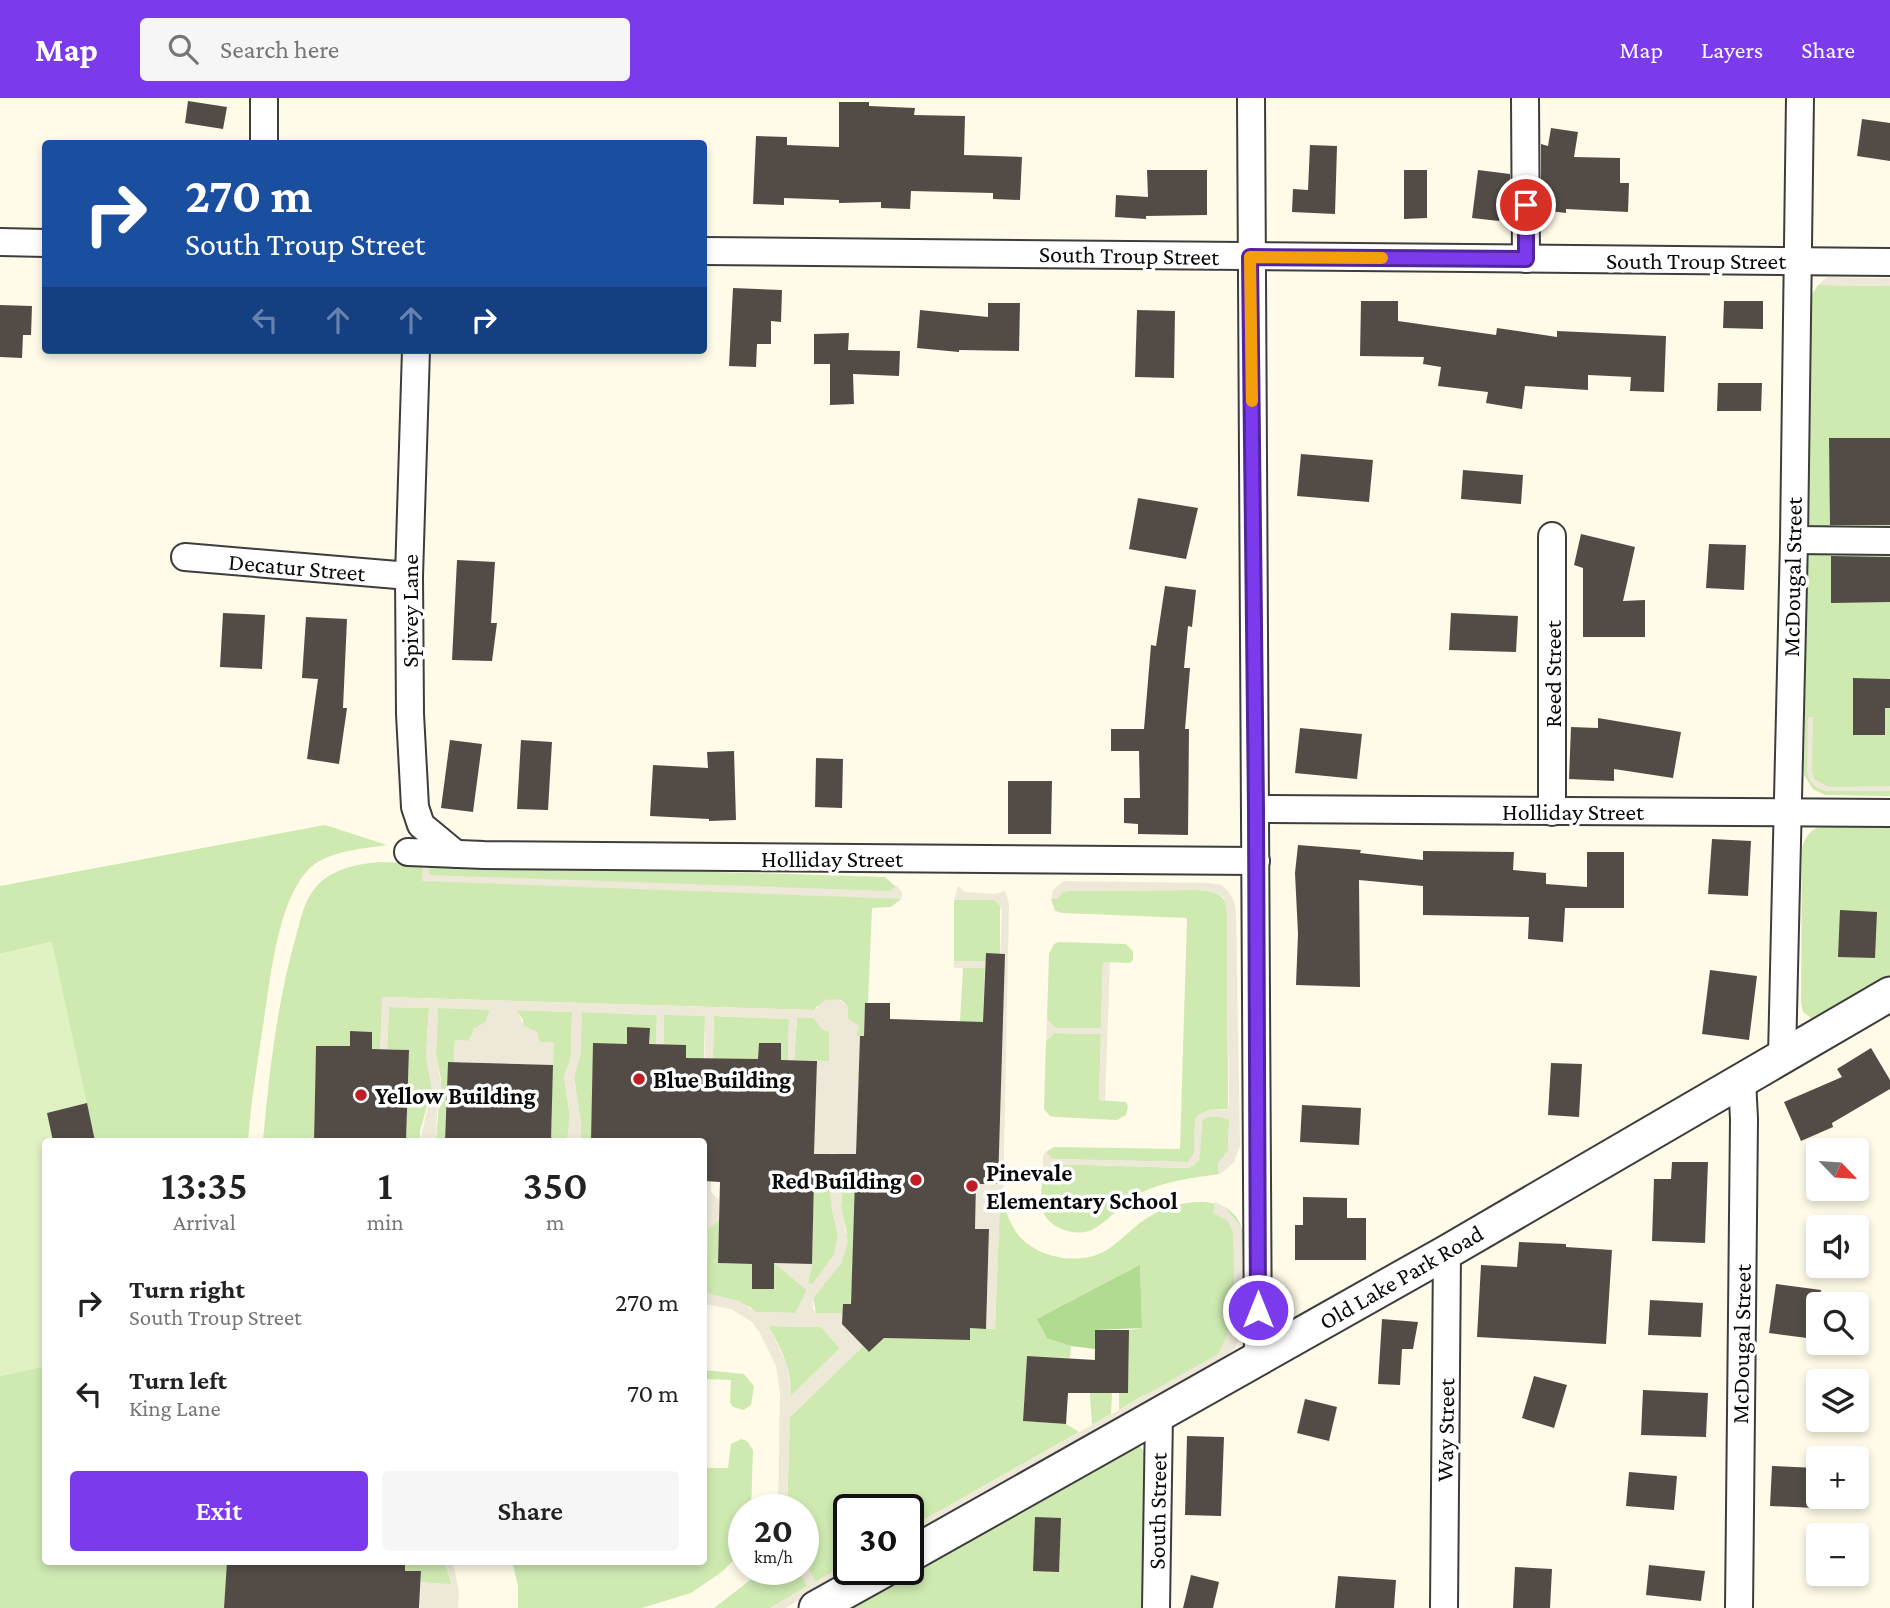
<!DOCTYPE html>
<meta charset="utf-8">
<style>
:root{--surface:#fff;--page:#f6f6f6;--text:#222;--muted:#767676;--accent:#7c3aed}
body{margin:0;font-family:"Crimson Pro",serif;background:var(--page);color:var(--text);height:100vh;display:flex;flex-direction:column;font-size:26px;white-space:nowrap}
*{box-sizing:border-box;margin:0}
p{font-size:23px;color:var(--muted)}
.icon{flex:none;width:38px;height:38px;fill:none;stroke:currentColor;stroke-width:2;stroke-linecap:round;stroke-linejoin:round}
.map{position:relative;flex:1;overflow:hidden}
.side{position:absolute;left:42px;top:1040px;width:665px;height:427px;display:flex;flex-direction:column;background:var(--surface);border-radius:7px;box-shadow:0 4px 10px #0003}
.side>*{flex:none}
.hud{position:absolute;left:42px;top:42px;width:665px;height:214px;border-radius:7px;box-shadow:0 4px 10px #0003;background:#1a4fa0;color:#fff;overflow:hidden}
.needle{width:46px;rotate:115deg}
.buttons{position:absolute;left:1806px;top:1040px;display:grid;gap:14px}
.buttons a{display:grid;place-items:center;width:63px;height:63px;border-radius:7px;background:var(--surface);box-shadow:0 4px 10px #0003;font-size:35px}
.speed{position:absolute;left:728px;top:1396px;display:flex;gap:14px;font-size:35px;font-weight:700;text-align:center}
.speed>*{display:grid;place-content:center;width:91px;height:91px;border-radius:50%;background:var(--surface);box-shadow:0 4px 10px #0003;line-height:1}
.speed small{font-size:18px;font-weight:400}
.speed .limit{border:4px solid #111;border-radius:10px;background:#fff;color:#111}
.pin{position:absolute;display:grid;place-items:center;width:60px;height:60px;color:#fff;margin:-30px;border:4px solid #fff;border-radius:50%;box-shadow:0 2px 7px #0007}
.me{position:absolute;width:77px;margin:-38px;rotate:0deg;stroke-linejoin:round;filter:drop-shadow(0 0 5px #0008)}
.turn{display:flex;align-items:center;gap:24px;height:147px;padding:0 28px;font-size:32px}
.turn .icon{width:91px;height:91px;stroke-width:2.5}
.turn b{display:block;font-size:49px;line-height:60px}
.lanes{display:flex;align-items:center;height:66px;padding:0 28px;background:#0003;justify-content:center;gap:35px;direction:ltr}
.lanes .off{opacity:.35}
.eta{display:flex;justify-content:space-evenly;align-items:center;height:119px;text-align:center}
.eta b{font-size:42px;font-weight:600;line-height:49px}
.cta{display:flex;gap:14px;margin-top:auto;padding:14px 28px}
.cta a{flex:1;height:80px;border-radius:7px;background:var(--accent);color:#fff;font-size:28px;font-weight:600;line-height:80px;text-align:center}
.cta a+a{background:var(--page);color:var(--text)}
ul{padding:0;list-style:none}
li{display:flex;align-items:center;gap:21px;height:91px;padding:0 28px}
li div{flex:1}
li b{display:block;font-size:26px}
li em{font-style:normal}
header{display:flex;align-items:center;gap:42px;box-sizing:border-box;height:98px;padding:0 35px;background:var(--accent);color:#fff}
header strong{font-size:33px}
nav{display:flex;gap:38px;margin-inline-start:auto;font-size:24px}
.search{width:490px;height:63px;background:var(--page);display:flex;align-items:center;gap:18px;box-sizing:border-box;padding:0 24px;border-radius:7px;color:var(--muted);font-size:26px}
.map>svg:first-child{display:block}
</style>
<header>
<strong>Map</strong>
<div class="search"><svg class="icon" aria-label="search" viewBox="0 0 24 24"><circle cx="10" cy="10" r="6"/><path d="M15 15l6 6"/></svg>Search here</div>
<nav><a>Map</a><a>Layers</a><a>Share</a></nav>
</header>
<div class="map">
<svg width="1890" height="1510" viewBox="0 0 1890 1510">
<rect width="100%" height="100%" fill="#fffbe8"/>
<g fill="#ceeab1">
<polygon points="1818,187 1890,188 1890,698 1825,697 1813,691 1804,677 1810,199"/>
<path d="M1829,726L1890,727V884L1814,922L1803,914L1801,905L1802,749C1808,734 1813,729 1829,726Z"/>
<path d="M325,727L387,747C361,751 325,753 307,773C277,807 271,878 264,921C258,962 251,1002 248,1043H95L51,844L0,856V788Z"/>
<path d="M379,764L885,779L902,794L901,801L891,809L872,810L868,905H865L864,938H856L848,920L847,907L841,902L816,909L815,912L383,899L380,951H372V934L351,933L350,948H316L314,1043H263C269,974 277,905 296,838C301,821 304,802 316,789C331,771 357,766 379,764Z"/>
<path d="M1196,792C1209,793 1221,793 1227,807L1228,1011L1208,1012L1195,1022L1194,1056L1188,1064L1051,1061L1046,1054L1054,1049L1180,1051L1187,820L1063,815L1055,813L1051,801H1057L1062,794L1067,793Z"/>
<polygon points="962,800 995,802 1000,807 1000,864 954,863 954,802"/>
<polygon points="1059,844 1126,846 1133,853 1133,862 1130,865 1103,864 1101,930 1055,930 1047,921 1049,856 1054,846"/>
<polygon points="963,870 985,870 978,1048 959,941"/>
<polygon points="389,909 429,910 426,958 432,991 420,1033 420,1043 406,1043 409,952 387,951"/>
<polygon points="438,910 490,911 486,924 474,931 469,943 455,942 454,964 448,964 445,1043 436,1043 441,981 436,957"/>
<polygon points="516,912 572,914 571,959 564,979 570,1019 567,1043 551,1043 553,945 540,944 523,927 523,922"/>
<polygon points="581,914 657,917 656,947 649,946 649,930 627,930 627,946 591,1043 581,1043 581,1026 574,979 581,954"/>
<polygon points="664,916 705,918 703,992 664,947"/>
<polygon points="714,918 789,921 788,963 781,962 781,946 759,945 758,961 712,992"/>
<polygon points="797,920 814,920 829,934 829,963 794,962"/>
<polygon points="1054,935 1101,936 1099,1002 1126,1004 1128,1008 1126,1017 1117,1022 1056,1019 1050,1018 1044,1011 1046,943"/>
<path d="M1207,1019H1221L1229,1022L1228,1053L1218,1065L1219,1076C1192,1080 1165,1083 1140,1095C1124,1104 1112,1119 1097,1129C1082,1140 1054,1134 1044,1116C1038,1105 1043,1085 1043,1073L1051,1066L1189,1070L1199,1062L1202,1022Z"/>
<polygon points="843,1077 856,1077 851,1206 843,1206 843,1215 816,1215 813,1200 821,1190 847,1135 841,1110"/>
<polygon points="814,1078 829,1078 832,1112 838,1136 837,1147 834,1157 812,1187 808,1185 812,1166"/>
<path d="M1000,1102H1003C1006,1115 1012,1131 1021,1140C1041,1161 1080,1167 1105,1153C1122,1143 1135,1126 1152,1117C1176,1103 1228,1093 1241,1128C1244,1135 1242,1146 1242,1154C1242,1179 1242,1204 1244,1229C1240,1241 1236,1249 1227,1258L1145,1305L1144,1297L1119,1312V1295H1128L1129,1232L1142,1230L1140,1167L1047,1239L1071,1248L1070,1260L1027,1258L1023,1323L1066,1326L1079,1334L908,1431V1412H849V1465L815,1484L803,1460V1412H787L790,1319L863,1248L869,1254L884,1240L969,1242L970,1230L995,1231Z"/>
<polygon points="719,1122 718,1165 752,1166 752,1191 773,1191 774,1165 807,1192 796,1215 755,1214 750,1209 706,1195 708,1131"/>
<path d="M768,1228L821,1229L840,1250L790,1299C793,1274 781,1249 768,1228Z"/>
<polygon points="1095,1251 1094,1295 1112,1295 1111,1316 1092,1327 1090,1297"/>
<polygon points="45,1268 46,1463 227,1463 224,1510 0,1510 0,1278"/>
<polygon points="704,1272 744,1276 754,1288 751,1307 744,1312 733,1309 730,1305 731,1282 704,1281"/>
<polygon points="741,1341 747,1343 753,1352 751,1412 744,1412 744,1451 723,1473 691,1495 642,1510 518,1510 518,1488 512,1463 704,1463 704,1370 728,1370 731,1346"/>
<path d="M1137,1346C1146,1352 1146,1362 1146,1372L1143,1510H843L1125,1349Z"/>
<polygon points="405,1463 444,1463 452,1487 421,1484 421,1473 405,1473"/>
<polygon points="761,1472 799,1472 808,1488 770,1510 714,1510 753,1480"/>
</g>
<polygon fill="#b1db90" points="1140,1167 1142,1230 1095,1232 1095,1251 1071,1248 1047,1240 1037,1221"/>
<polygon fill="#e0f1c3" points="52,844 95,1043 46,1043 45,1268 0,1278 0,856"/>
<g fill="#ede8d8" fill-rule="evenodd">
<polygon points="1827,179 1890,180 1890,188 1818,187"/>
<polygon points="1808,619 1813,619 1812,673 1814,681 1829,689 1890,688 1890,693 1825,693 1816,689 1810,683 1807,674"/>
<polygon points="423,764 429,764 429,777 891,793 896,787 902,794 901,801 422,783"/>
<polygon points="1064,783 1209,785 1221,787 1229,794 1234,803 1236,814 1240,1048 1234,1064 1225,1072 1219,1076 1218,1065 1228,1053 1229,1022 1221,1019 1207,1019 1202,1022 1200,1057 1196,1066 1189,1070 1051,1066 1043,1073 1043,1058 1046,1054 1052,1061 1188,1064 1194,1056 1195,1021 1198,1017 1208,1012 1225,1012 1229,1008 1227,816 1224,800 1211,793 1196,792 1067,793 1062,794 1058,801 1051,801 1053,792"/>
<polygon points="958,788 965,794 995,796 1005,793 1009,806 1003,1102 1000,1103 995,1231 986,1231 989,1132 975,1131 985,870 954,870 954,863 1000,864 1002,812 994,802 954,802"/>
<polygon points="1103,864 1110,864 1105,1003 1099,1002 1101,936 1054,935 1046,943 1047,921 1055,930 1101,930"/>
<polygon points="382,899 815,912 825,902 837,901 847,907 848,921 860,928 856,937 860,938 856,1059 830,1055 830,1061 814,1061 817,963 829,963 829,934 821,931 814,920 797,920 794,962 788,963 789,921 714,918 710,1055 704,1055 705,918 664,917 664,947 656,947 657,917 582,914 581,954 574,979 581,1026 581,1043 567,1043 570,1019 564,979 571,959 572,914 517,912 523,927 537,934 540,944 554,945 553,967 454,964 455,942 469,943 474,931 486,923 490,912 438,910 436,957 442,992 437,1016 436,1043 420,1043 432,991 426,958 429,910 389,909 387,951 380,951"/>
<path d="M829,1082H843L841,1110L848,1145L841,1166L813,1200V1210L816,1215H843L863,1248L790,1319L787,1412H778L780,1295L776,1268L760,1235L752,1224L731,1211L704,1206V1083H711V1094L719,1102V1122L708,1131L706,1195L740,1203L755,1214L795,1215L807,1192L774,1165L812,1166L808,1185L811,1187L826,1168L834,1157L838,1136L832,1112ZM769,1228L821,1229L840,1250L791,1298L787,1267Z"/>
<polygon points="1215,1104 1226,1110 1241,1129 1244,1229 1235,1250 1227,1258 908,1440 908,1431 1218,1256 1235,1220 1233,1135 1228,1123 1213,1115"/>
<polygon points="803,1460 815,1484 849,1465 849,1472 852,1472 785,1510 770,1510 807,1488 799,1472 803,1472"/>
<polygon points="444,1463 451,1463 455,1473 459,1495 458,1510 420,1510 421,1484 452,1486"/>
</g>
<g fill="#534c46">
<polygon points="188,3 227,9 223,31 185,25"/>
<polygon points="839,4 869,4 869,8 915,10 914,17 965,18 964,57 1022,59 1020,102 993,101 993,95 911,93 910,111 881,110 881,104 839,105 839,102 784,100 784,107 753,106 756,38 787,39 787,47 839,49"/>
<polygon points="1862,21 1890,25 1890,63 1857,58"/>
<polygon points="1551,30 1578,34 1574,59 1620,60 1620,85 1629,85 1628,114 1566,111 1566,115 1541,112 1541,46 1548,48"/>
<polygon points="1310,47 1337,48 1335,116 1292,114 1293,91 1308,92"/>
<polygon points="1147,72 1207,72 1207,117 1146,118 1146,121 1115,119 1116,97 1148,99"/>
<polygon points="1404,72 1427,72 1427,120 1404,121"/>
<polygon points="1478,72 1510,76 1510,107 1502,106 1499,123 1472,120"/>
<polygon points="733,190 782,192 781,224 771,223 771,246 757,246 756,269 729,268"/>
<polygon points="1361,203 1398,203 1398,223 1496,237 1497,230 1557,239 1557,233 1666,238 1664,294 1630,293 1631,279 1588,277 1588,292 1525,288 1522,311 1486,305 1488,294 1438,288 1441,269 1423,266 1424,259 1360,258"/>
<polygon points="1724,203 1763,203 1763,231 1723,230"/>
<polygon points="988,205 1020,205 1019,253 959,252 959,254 917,250 920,212 988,219"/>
<polygon points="0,207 32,208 31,237 23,237 22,260 0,259"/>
<polygon points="1137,212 1175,213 1174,280 1135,279"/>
<polygon points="849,235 848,252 900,253 899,278 853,276 854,306 830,307 830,266 814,266 814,236"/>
<polygon points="1718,285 1762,285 1761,313 1717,313"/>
<polygon points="1829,340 1890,340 1890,427 1830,427"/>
<polygon points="1301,356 1373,362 1369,404 1297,398"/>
<polygon points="1463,372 1523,377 1521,406 1461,401"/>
<polygon points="1138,400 1198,410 1186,461 1129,451"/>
<polygon points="1581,436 1635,449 1623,503 1645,502 1645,539 1583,539 1583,470 1574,467"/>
<polygon points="1709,446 1746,447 1744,492 1706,490"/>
<polygon points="1831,458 1890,459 1890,504 1831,505"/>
<polygon points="457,462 495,464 491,525 497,525 492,563 452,562"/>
<polygon points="1165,488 1196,492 1192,529 1188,528 1184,570 1190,570 1185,631 1189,631 1188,737 1138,736 1138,726 1124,725 1124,700 1140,700 1139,653 1111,653 1111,631 1144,631 1151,547 1156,548"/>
<polygon points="223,515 265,517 262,571 220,569"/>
<polygon points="1451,515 1518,518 1516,554 1449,552"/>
<polygon points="306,519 347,521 343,610 347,610 339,666 307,661 318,581 302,580"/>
<polygon points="1853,580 1890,581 1890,610 1885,610 1885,637 1853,637"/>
<polygon points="1598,620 1681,634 1673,680 1614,671 1614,683 1569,681 1571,629 1598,630"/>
<polygon points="1300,630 1362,636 1357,681 1295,675"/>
<polygon points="450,642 482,646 473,714 441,710"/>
<polygon points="521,642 552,644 548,712 517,711"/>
<polygon points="734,653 736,722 709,723 709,721 650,718 653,667 708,670 707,654"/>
<polygon points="816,660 843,661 842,710 815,709"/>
<polygon points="1008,683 1052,683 1051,736 1008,736"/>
<polygon points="1712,741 1751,743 1748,798 1708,796"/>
<polygon points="1298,747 1361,752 1360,755 1423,762 1423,753 1514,754 1513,772 1546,775 1546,786 1587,789 1587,754 1624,754 1624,810 1565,810 1563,844 1528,841 1529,819 1423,817 1423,788 1359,782 1360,889 1296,887 1298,836 1295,775"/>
<polygon points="1840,812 1877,814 1875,860 1838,859"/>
<polygon points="986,855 1005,856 998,1086 976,1086 975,1131 989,1131 986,1231 970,1230 970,1242 884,1240 869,1254 842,1226 843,1206 851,1206 855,1082 814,1082 812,1166 774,1165 774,1191 752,1191 752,1166 718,1165 720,1084 704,1083 704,1043 591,1043 593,945 627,946 627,929 650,930 649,946 686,947 686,960 758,961 759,945 781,945 781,962 817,963 814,1056 856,1056 860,938 864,938 865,905 890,905 890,921 983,924"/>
<polygon points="1710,872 1757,878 1749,942 1702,936"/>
<polygon points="350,933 372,934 372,951 409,952 406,1043 314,1043 316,948 350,948"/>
<polygon points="1871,950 1890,982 1890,991 1832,1025 1833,1029 1801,1043 1784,1004 1842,979 1837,971"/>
<polygon points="448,964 553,967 551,1043 445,1043"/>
<polygon points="1551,965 1582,966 1579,1019 1548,1017"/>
<polygon points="87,1005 95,1043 53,1043 47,1015"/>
<polygon points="1302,1007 1361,1010 1359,1047 1300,1044"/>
<polygon points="1672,1064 1708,1064 1705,1145 1652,1143 1654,1081 1671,1081"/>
<polygon points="1303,1099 1347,1100 1347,1120 1366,1120 1366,1162 1295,1162 1295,1127 1303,1127"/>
<polygon points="1519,1144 1566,1146 1566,1149 1612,1152 1606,1246 1477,1239 1481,1167 1517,1169"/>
<polygon points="1776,1186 1821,1192 1815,1241 1769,1235"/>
<polygon points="1650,1202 1703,1205 1701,1239 1648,1237"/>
<polygon points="1382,1221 1418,1224 1413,1251 1402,1251 1400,1287 1378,1286"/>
<polygon points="1095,1232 1129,1232 1128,1295 1068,1295 1066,1326 1023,1323 1027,1258 1095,1262"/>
<polygon points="1534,1278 1567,1287 1554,1330 1522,1320"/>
<polygon points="1643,1292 1708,1295 1706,1339 1641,1337"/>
<polygon points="1305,1301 1337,1309 1329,1343 1297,1335"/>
<polygon points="1187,1338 1224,1339 1221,1418 1185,1417"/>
<polygon points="1772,1368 1817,1370 1815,1410 1770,1408"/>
<polygon points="1629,1374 1677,1378 1674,1412 1626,1408"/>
<polygon points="1035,1419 1061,1420 1059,1474 1033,1473"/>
<polygon points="227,1463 405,1463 405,1473 421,1473 419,1510 224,1510"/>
<polygon points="1649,1467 1705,1473 1701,1503 1646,1497"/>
<polygon points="1515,1469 1552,1471 1550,1510 1513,1510"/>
<polygon points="1191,1477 1219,1484 1213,1510 1183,1510"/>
<polygon points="1338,1478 1396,1482 1394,1510 1335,1510"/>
</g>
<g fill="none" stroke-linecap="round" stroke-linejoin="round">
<g stroke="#3d3d3d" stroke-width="30">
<g id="minor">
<polyline points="1251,0 1258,1260"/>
<polyline points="1525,0 1526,161"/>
<polyline points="264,46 264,0"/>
<polyline points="0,144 46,145"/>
<polyline points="704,153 1890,164"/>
<polyline points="416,252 409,478 410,616 415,709 421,727 456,756"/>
<polyline points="1794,442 1890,443"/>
<polyline points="185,459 409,478"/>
<polyline points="1256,711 1890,715"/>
<polyline points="1552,714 1552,438"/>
<polyline points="408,754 484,757 1256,763"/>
<polyline points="1782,958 1794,442 1800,0"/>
<polyline points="1156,1510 1159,1316"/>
<polyline points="1444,1510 1447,1154"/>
<polyline points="1739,1510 1744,1021 1742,982"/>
</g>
</g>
<g stroke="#3d3d3d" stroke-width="37">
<g id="tertiary">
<polyline points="908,1458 1447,1154 1890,896"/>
<polyline points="816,1510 884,1472"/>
</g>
</g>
<use href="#minor" stroke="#fff" stroke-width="26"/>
<use href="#tertiary" stroke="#fff" stroke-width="33"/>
</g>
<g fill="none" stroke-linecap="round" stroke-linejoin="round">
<g stroke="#51269a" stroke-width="18">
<polyline id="route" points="1258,1212 1256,711 1250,159 1526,161 1526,107"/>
</g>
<use href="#route" stroke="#7c3aed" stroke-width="12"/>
<polyline stroke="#f59e0b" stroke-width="12" points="1252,303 1250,159 1382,160"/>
</g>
<g fill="#bf1e24" stroke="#fff" stroke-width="2.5">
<circle cx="639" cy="981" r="7"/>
<circle cx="361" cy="997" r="7"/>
<circle cx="916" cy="1082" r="7"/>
<circle cx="972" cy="1088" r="7"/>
</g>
<g text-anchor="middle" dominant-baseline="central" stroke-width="7" stroke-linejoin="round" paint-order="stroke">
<g font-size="24" fill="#0a0a0a" stroke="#fff">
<text transform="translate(1129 157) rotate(1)">South Troup Street</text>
<text x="1696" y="162">South Troup Street</text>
<text transform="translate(297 469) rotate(5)">Decatur Street</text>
<text transform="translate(1792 479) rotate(-89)">McDougal Street</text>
<text transform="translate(409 513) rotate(-90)">Spivey Lane</text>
<text transform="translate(1552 576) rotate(-90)">Reed Street</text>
<text x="1573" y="713">Holliday Street</text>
<text x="832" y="760">Holliday Street</text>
<text transform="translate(1401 1179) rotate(-30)">Old Lake Park Road</text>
<text transform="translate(1741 1246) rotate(-89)">McDougal Street</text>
<text transform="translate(1445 1332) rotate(-89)">Way Street</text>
<text transform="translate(1157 1413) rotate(-89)">South Street</text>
</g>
<g font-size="24" font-weight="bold" fill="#0a0a0a" stroke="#fff" text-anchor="start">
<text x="653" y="981">Blue Building</text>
<text x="375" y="997">Yellow Building</text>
<text x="986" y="1074">Pinevale<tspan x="986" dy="28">Elementary School</tspan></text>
<text x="902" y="1082" text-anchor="end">Red Building</text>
</g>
</g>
</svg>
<div class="buttons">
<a><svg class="needle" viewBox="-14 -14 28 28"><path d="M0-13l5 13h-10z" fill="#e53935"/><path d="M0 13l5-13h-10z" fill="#767676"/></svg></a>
<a><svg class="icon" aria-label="sound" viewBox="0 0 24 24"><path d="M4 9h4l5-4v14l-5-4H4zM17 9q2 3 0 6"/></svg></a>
<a><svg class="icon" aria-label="search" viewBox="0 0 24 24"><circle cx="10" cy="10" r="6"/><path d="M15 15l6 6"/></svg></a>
<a><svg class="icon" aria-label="layers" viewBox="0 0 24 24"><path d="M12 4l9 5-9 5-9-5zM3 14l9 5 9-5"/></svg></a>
<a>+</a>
<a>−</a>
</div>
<div class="speed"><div>20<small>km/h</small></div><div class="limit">30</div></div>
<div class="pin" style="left:1526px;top:107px;background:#d93025"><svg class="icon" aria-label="arrive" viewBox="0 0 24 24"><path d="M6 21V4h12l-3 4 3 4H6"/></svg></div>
<svg class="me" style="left:1258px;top:1212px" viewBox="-20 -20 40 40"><circle r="17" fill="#7c3aed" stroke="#fff" stroke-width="3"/><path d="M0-11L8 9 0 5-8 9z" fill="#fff"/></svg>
<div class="hud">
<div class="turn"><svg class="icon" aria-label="right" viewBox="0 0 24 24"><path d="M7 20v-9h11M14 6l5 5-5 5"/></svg><div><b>270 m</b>South Troup Street</div></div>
<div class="lanes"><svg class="icon off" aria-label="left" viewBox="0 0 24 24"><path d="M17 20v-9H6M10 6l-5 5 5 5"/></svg><svg class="icon off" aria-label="ahead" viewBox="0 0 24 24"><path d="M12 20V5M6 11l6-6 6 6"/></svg><svg class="icon off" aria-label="ahead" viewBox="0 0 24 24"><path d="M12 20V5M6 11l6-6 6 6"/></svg><svg class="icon" aria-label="right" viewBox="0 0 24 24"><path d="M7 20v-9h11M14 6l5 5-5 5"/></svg></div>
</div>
<section class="side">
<div class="eta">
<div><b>13:35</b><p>Arrival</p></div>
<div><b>1</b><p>min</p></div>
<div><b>350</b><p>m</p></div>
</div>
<ul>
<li><svg class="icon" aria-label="right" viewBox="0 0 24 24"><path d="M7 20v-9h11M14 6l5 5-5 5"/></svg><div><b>Turn right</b><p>South Troup Street</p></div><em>270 m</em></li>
<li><svg class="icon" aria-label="left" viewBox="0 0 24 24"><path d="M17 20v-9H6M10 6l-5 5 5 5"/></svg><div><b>Turn left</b><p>King Lane</p></div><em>70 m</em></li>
</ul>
<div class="cta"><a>Exit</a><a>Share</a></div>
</section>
</div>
